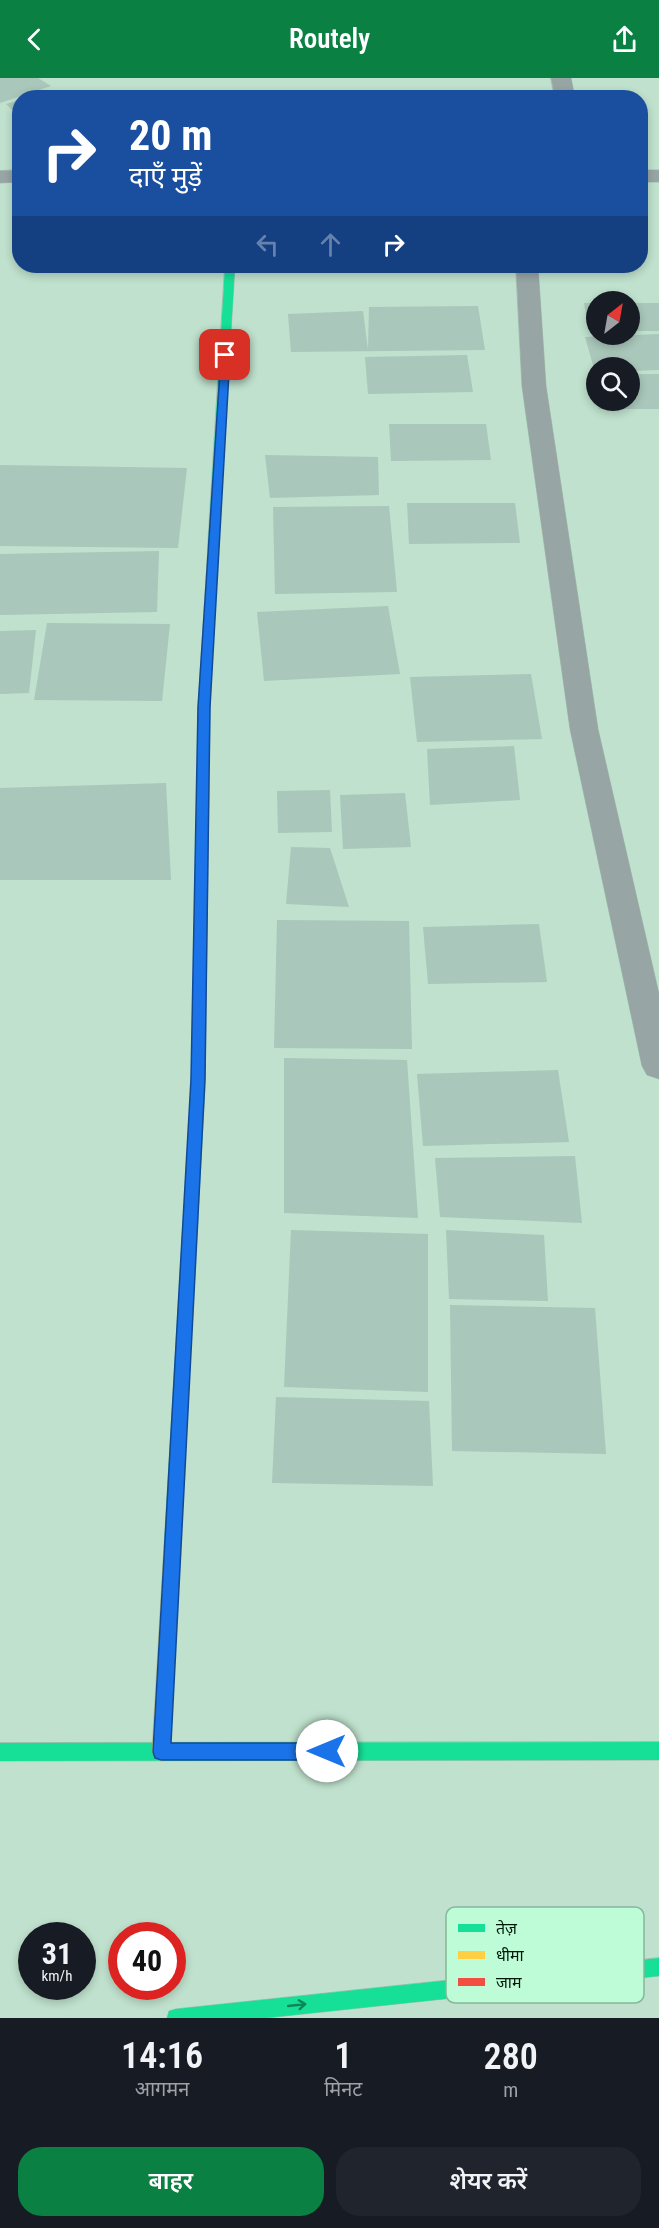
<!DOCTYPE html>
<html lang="hi">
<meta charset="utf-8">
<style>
:root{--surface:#171b24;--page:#20242c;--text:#f1f3f6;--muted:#9ea1a6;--accent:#0b8043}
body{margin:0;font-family:"Roboto Condensed","Noto Sans Devanagari",sans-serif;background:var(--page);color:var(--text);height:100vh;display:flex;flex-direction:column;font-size:22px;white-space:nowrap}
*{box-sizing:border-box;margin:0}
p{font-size:20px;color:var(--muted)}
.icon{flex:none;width:33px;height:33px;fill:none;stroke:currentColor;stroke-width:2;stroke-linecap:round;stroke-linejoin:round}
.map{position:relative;height:1940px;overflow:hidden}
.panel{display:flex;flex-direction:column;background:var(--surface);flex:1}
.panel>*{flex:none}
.top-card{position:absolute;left:12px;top:12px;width:636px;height:183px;border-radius:24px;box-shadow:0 3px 9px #0003;background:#1a4fa0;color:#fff;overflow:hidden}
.needle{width:39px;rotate:31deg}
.tools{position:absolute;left:586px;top:213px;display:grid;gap:12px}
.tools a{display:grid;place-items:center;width:54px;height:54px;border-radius:50%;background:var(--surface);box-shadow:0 3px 9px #0003;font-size:30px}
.speed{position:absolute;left:18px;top:1844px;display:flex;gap:12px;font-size:30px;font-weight:700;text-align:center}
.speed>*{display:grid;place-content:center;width:78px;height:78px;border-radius:50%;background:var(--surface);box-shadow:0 3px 9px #0003;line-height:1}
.speed small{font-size:15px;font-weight:400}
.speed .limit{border:9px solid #d22;background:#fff;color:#111}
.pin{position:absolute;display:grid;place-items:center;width:51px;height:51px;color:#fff;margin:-26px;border-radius:12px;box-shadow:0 3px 9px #0006}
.me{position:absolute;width:66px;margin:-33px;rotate:270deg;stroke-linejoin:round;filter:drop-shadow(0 0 4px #0008)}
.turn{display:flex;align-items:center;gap:21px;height:126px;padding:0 18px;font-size:27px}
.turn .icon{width:78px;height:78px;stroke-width:2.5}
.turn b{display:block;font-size:42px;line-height:51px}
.lanes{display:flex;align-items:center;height:57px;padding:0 18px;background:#0003;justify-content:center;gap:30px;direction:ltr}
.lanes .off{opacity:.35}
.eta{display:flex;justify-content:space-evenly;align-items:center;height:102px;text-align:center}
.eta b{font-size:36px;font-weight:600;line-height:42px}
.button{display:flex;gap:12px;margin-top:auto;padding:12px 18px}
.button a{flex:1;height:69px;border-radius:24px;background:var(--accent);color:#fff;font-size:24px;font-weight:600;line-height:69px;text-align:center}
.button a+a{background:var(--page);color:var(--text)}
header{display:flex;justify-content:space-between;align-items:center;height:78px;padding:0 18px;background:var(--accent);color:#fff;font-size:27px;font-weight:600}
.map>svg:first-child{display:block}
</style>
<header><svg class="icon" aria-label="back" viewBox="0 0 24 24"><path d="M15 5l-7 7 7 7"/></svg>Routely<svg class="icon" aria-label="share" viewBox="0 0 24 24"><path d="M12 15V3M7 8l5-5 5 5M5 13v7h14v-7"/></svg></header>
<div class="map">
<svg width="659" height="1940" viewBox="0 0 659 1940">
<rect width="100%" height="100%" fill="#bfe1cd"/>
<g fill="#a9c7ba">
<polygon points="0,0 38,0 51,8 0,25"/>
<polygon points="20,22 20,39 6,26"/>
<polygon points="584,225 597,225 597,253 589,253"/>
<rect x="630" y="225" width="29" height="28"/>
<polygon points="478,228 485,272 291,274 288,236 363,233 368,272 369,229"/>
<polygon points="659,256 659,292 630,293 630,290 597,290 597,294 595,294 585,259"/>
<polygon points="467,277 473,314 368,316 365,279"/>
<polygon points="630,296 659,296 659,331 599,331 597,322 630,322"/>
<polygon points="389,346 486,346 491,382 391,383"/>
<polygon points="265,377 378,379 379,417 270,420"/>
<polygon points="0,387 187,390 178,470 0,468"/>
<polygon points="407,425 515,425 520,465 409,466"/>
<polygon points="389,428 397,514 275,516 273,429"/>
<polygon points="159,473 157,534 0,537 0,476"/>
<polygon points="388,528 400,596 264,603 257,534"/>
<polygon points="47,545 170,546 162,623 34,622"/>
<polygon points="36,552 29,615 0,616 0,553"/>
<polygon points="531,596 542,661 417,664 410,599"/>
<polygon points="514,668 520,722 430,727 427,671"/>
<polygon points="166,705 171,802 0,802 0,710"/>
<polygon points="330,712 332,754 278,755 277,713"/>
<polygon points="405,715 411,769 343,771 340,717"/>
<polygon points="291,769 330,770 349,829 286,826"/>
<polygon points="277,842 409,843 412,971 274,970"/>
<polygon points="539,846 547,904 428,906 423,849"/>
<polygon points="284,980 407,982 418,1140 284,1135"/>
<polygon points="558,992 569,1064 423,1068 417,996"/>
<polygon points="575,1078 582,1145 440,1139 435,1080"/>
<polygon points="291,1152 428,1156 428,1314 284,1309"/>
<polygon points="446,1152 544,1157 548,1223 449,1221"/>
<polygon points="450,1227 595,1230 606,1376 452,1373"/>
<polygon points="276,1319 429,1323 433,1408 272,1405"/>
</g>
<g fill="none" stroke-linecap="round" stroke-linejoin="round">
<g stroke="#a3beaf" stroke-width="1">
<g id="street">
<polygon points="551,0 571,0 575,20 555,20"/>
<polygon points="20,92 20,104 0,105 0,93"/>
<rect x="640" y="92" width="19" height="12"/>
<polygon points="516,188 538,188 546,308 598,651 659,916 659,1001 647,997 642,988 570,651 522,308"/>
</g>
</g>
<g stroke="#a3beaf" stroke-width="1">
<g id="fast">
<polygon points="225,188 235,188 218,468 213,471 208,468"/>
<polygon points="198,1005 203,1006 205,1010 180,1468 178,1473 172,1475 166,1473 164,1468 191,1010 193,1006"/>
<polygon points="659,1664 659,1682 0,1683 0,1665"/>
<polygon points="659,1880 659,1898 266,1940 167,1940 169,1933 176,1931"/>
</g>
</g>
<g stroke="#a3beaf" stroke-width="1">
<g id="slow">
<polygon points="213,465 218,468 210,629 209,714 203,718 197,714 198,629 208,468"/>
<polygon points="172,1461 178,1463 180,1468 170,1674 167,1680 161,1683 155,1680 152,1674 164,1468 166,1463"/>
</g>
</g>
<g stroke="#a3beaf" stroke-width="1">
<polygon id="jam" points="203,710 209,714 205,1010 203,1014 193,1014 191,1010 197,714"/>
</g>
<use href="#street" fill="#97a5a4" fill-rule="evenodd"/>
<use href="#fast" fill="#16e098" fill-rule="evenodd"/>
<use href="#slow" fill="#ffcf43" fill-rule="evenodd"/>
<use href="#jam" fill="#f24e42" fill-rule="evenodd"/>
</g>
<defs><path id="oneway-shaft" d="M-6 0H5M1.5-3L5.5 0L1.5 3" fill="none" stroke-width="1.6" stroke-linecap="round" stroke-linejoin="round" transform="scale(1.5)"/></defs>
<use stroke="#0d8659" href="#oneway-shaft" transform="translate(297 1927) rotate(-6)"/>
<polygon fill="#1a73e8" stroke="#114b97" stroke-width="1.5" points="225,274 230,277 210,629 205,1001 171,1665 327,1665 333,1667 336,1673 333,1679 327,1682 161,1682 155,1680 153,1674 191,1001 198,629 221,277"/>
<rect x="446" y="1829" width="198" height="96" rx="9" fill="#befcd7" stroke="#85b79a" stroke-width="1.5"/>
<rect x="458" y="1846" width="27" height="8" fill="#16e098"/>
<rect x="458" y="1873" width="27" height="8" fill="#ffcf43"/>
<rect x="458" y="1900" width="27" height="8" fill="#f24e42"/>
<g font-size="16" fill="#01170b">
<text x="496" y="1856">तेज़</text>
<text x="496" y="1883">धीमा</text>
<text x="496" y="1910">जाम</text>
</g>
</svg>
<div class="tools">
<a><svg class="needle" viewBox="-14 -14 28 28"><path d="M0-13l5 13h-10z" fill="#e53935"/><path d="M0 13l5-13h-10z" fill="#9ea1a6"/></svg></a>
<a><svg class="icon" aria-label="search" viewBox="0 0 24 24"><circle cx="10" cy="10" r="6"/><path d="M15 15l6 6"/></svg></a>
</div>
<div class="speed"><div>31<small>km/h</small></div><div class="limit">40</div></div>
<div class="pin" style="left:225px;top:277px;background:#d93025"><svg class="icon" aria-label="arrive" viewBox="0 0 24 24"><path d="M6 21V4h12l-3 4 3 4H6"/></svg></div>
<svg class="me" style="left:327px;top:1673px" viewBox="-20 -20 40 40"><circle r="19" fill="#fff"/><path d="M0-13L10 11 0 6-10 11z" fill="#1a73e8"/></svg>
<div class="top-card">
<div class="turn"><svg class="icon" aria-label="right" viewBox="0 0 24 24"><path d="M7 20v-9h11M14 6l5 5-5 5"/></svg><div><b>20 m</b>दाएँ मुड़ें</div></div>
<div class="lanes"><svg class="icon off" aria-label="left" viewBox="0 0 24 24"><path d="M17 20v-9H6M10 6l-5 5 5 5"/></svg><svg class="icon off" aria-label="ahead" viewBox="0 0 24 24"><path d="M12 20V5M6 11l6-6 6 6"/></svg><svg class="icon" aria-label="right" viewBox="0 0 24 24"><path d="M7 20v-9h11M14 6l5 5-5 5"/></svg></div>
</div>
</div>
<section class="panel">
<div class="eta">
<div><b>14:16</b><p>आगमन</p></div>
<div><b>1</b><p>मिनट</p></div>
<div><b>280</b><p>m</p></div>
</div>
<div class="button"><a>बाहर</a><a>शेयर करें</a></div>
</section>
